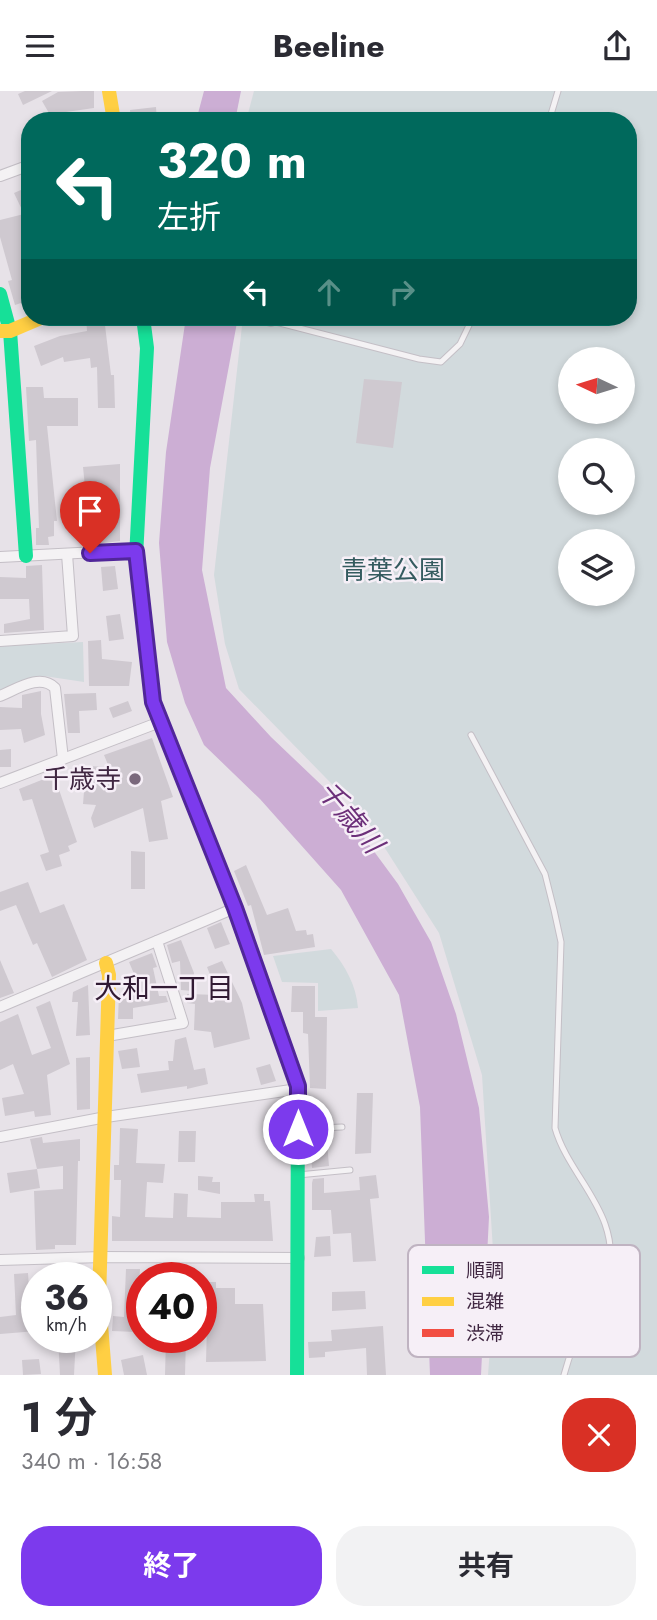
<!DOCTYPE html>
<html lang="ja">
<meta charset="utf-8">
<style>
:root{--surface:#fff;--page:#f2f2f3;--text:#2b2b33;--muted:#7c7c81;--accent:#7c3aed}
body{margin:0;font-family:Jost,"Noto Sans JP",sans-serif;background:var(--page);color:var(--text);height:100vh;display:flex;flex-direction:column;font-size:26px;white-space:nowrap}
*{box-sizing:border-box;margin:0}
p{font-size:23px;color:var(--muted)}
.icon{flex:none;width:38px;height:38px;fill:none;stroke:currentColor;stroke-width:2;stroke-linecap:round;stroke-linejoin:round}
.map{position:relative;height:1284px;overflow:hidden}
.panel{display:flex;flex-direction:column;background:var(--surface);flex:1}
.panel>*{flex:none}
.banner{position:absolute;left:21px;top:21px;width:616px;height:214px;border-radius:28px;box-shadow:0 4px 10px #0003;background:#00695c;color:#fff;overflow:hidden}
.needle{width:46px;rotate:274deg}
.controls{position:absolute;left:558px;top:256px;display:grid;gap:14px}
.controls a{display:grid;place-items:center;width:77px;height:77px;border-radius:50%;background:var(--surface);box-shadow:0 4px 10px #0003;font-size:35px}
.speed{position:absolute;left:21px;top:1171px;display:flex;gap:14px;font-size:35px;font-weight:700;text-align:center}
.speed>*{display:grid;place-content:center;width:91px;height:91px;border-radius:50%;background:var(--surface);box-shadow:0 4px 10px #0003;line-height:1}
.speed small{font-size:18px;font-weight:400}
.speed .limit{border:10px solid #d22;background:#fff;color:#111}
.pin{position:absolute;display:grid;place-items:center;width:60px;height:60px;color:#fff;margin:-72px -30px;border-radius:50% 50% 50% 0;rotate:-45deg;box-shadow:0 0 7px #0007}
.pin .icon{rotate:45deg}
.me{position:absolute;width:77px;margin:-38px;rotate:0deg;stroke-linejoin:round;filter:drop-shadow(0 0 5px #0008)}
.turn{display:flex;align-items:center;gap:24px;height:147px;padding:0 21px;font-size:32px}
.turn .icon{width:91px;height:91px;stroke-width:2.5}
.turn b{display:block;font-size:49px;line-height:60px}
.lanes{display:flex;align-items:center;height:66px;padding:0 21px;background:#0003;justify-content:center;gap:35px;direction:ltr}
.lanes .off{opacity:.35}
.round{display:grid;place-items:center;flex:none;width:74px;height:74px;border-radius:28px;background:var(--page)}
.head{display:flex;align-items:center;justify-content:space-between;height:119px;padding:0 21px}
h1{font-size:42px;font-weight:700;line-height:52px}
.button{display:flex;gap:14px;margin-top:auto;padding:14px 21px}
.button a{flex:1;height:80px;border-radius:28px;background:var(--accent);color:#fff;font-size:28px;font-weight:700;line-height:80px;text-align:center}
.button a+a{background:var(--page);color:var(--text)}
header{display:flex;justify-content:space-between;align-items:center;height:91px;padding:0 21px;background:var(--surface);font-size:32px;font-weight:700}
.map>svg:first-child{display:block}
</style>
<header><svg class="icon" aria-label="menu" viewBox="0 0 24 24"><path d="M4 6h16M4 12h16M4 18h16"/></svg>Beeline<svg class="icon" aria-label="share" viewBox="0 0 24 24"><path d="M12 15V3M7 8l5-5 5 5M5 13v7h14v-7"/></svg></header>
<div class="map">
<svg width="657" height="1284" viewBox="0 0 657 1284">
<rect width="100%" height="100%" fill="#e7e2e8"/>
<g fill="#d2dadd" fill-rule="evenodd">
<path d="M254,0H657V1284H488L495,1191L482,984L439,842L367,729L239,598L225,553L214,484L243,226H628V30H246ZM570,268H623V320H570ZM570,359H623V411H570ZM570,450H623V502H570Z"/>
<polygon points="83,551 84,591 44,585 0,599 0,555"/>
<path d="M331,858C346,876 356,894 358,917L318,920V892L282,891L273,865Z"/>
</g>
<g fill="#ccaed4">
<polygon points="204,0 241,0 235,30 196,30"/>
<polygon points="186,226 238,226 210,377 202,479 226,597 271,646 334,706 398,793 431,851 456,923 479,1017 489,1126 481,1284 430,1284 420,1016 399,904 341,799 260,708 204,654 185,612 167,551 159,452 166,361"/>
</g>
<g fill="#cfc9d0">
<polygon points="25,0 52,0 23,14 18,3"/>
<polygon points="82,0 94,0 94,17 66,21 53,29 42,10 58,1"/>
<polygon points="156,16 157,30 131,30 130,19"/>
<polygon points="30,95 30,179 23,182 30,209 15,214 8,190 12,189 0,146 0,129 24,123 14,102"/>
<polygon points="86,226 104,226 111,284 114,284 115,317 98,317 97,276 91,277 90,267 64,271 63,266 41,275 34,255 60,245 87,240"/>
<polygon points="364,288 402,291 393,357 356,352"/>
<polygon points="26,296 43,296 44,307 78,307 78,335 47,335 57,430 54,430 54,445 48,446 49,454 36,454 36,437 39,437 36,349 29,350"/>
<polygon points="120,373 120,450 96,453 94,395 85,396 83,376"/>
<polygon points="42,474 44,539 4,542 4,533 30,528 29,508 0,508 0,486 26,487 26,475"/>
<polygon points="115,475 118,498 103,500 101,476"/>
<polygon points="120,523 124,548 109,550 106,525"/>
<polygon points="101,549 102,568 132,571 129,595 89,595 88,550"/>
<polygon points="41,600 41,623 45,644 24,652 21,638 0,639 0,616 22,617 22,604"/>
<polygon points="96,602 97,619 79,620 80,642 68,642 64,603"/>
<polygon points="128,610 132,620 113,627 109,617"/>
<polygon points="152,647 173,706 161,710 168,748 149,751 143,717 94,737 91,727 96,714 83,713 86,675 109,676 104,664"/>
<polygon points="11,658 11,676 0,676 0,659"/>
<polygon points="54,684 77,751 68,755 70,760 59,764 62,775 46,780 40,764 49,761 32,708 23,710 19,698"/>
<polygon points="131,760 145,761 145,798 131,798"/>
<polygon points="246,774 267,824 288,817 296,840 306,839 307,844 313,843 315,856 264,864 251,814 248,815 234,780"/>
<polygon points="28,791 40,822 64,813 87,869 52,886 37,852 33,854 16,814 0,820 0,801"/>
<polygon points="221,831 230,853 215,858 207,837"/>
<polygon points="181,849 194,882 193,900 181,899 180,870 172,872 167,854"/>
<polygon points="152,862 157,876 153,877 159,905 166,905 168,911 133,917 133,928 118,928 119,903 143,904 129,871"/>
<polygon points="0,869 14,902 0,907"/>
<polygon points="222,870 242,912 250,948 214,957 211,941 194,939 195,913 187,912 187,903 218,904 207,876"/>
<polygon points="88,894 90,944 76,945 78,911 72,911 73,901"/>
<polygon points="292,895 315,895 315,926 327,926 326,998 310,997 308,943 303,942 303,921 291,921"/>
<polygon points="50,910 70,973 47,984 51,1024 35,1026 34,1020 5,1025 2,1007 24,1003 13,973 0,979 0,931 18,923 32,964 51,957 36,916"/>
<polygon points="186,946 194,979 205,977 208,993 187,998 187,995 141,1002 137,983 169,979 168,970 173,970 175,949"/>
<polygon points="137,957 140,976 122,978 118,960"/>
<polygon points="90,966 90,1018 77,1019 76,967"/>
<polygon points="270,973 276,990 261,994 256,977"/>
<polygon points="357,1002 373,1002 371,1062 355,1063"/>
<polygon points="120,1037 138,1038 136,1072 165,1073 163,1092 147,1091 145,1126 173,1127 174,1102 188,1103 187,1126 221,1127 221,1111 255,1111 254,1103 264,1103 264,1110 270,1110 273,1150 112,1150 112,1125 120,1126 121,1089 114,1089 114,1074 119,1074"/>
<polygon points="179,1040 196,1040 195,1071 178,1071"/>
<polygon points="42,1046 43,1052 80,1048 80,1070 78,1070 76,1154 55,1154 55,1158 36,1159 34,1100 63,1098 63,1075 37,1078 30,1048"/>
<polygon points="327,1051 329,1075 312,1077 310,1052"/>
<polygon points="37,1078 40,1097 10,1102 7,1082"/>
<polygon points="376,1084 379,1107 370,1108 376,1170 353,1171 351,1142 333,1143 331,1119 312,1119 312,1092 313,1088 324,1087 324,1102 360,1099 359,1086"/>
<polygon points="198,1085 213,1086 212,1091 220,1091 220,1103 198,1099"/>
<polygon points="330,1145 331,1165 314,1166 316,1146"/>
<polygon points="126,1178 140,1178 136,1241 112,1240 113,1225 124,1226"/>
<polygon points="28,1182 29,1197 37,1196 37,1240 0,1243 0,1226 16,1224 14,1183"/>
<polygon points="201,1191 216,1191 216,1197 235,1197 235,1213 263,1213 266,1270 206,1271 207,1234 201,1233"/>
<polygon points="365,1200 366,1218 332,1220 332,1201"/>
<polygon points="383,1235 386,1284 367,1284 366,1257 325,1261 325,1266 309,1267 308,1251 332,1250 331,1239"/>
<polygon points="58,1246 76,1246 74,1284 60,1284"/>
<polygon points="166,1247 186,1248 185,1284 165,1284"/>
<polygon points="143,1264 147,1284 124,1284 121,1269"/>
<polygon points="39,1268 41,1283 23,1284 22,1269"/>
</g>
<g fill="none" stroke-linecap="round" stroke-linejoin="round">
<g stroke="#c4bfc6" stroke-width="7">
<g id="lane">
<polyline points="549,30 558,0"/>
<polyline points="272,230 419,268 441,271 460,253 473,226"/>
<path d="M471,644L545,783L554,819L561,851L555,1037C565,1072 593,1099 605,1133C623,1184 593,1211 574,1253C570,1263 567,1274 564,1284"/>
<polyline points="298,1038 342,1036"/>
<polyline points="298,1084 350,1079"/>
</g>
</g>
<g stroke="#c4bfc6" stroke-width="12">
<g id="street">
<polyline points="0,85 30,74"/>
<polyline points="257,226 271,230"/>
<polyline points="0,466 136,459"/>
<polyline points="0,550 73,545 67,463"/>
<path d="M0,605C17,598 40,582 55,597L63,668"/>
<polyline points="0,692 160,631"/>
<polyline points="0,916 235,817"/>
<polyline points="107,945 183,932 157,850"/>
<polyline points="0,1046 106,1026 298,998"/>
<polyline points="0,1169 102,1166 299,1167"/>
</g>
</g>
<use href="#lane" stroke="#f4f2f4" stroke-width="5"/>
<use href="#street" stroke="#f4f2f4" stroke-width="10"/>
<g stroke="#16e098" stroke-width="14">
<polyline points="0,203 10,240 26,465"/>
<polyline points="143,226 147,257 136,466 153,611 174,666"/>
<polyline points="293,980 298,995 297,1284"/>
</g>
<g stroke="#ffcf43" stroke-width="14">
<polyline points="109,0 114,30"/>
<polyline points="0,240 10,240 43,226"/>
<polyline points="105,1284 99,1208 109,884 106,872"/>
</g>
<polyline stroke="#f24e42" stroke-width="14" points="174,666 235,817 293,980"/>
</g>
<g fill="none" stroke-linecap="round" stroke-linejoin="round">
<g stroke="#51269a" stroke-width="18">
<polyline id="route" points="90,462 136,460 153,611 235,817 298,995 298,1038"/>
</g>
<use href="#route" stroke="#7c3aed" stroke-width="12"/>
</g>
<circle fill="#7a687c" stroke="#f6eff7" stroke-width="2.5" cx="135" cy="688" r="7"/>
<g text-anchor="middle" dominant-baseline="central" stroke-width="5" stroke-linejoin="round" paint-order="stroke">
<g font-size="26" fill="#345b5f" stroke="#f6eff7">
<text x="393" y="479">青葉公園</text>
</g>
<g font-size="26" fill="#402742" stroke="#f6eff7" text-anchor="end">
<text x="121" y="688">千歳寺</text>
</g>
<g font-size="28" font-style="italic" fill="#6c2f79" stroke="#f6eff7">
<text transform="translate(350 726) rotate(50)">千歳川</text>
</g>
<g font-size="28" fill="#311a33" stroke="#f6eff7">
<text x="164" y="897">大和一丁目</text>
</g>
</g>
<rect x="408" y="1154" width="232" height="112" rx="10" fill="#f6eff7" stroke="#bfb3c1" stroke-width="2"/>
<rect x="422" y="1175" width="32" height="8" fill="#16e098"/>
<rect x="422" y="1206" width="32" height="9" fill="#ffcf43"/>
<rect x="422" y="1238" width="32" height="8" fill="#f24e42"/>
<g font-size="19" fill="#402742">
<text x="466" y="1186">順調</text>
<text x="466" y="1217">混雑</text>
<text x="466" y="1249">渋滞</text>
</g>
</svg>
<div class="controls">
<a><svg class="needle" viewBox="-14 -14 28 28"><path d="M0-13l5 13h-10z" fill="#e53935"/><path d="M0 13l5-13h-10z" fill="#7c7c81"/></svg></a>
<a><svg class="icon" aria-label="search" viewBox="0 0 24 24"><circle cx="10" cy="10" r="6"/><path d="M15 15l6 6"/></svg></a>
<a><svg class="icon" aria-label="layers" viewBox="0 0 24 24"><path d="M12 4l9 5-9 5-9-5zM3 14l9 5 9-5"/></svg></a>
</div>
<div class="speed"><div>36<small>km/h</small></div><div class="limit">40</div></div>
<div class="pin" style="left:90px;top:462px;background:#d93025"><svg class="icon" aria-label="arrive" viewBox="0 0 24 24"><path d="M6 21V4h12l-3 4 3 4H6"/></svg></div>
<svg class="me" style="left:298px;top:1038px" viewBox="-20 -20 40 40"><circle r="17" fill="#7c3aed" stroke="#fff" stroke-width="3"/><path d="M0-11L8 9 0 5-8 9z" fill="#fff"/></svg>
<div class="banner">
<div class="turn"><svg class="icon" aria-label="left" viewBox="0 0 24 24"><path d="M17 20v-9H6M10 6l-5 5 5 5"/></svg><div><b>320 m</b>左折</div></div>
<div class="lanes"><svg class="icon" aria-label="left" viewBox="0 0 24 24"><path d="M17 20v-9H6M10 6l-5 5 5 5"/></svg><svg class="icon off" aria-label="ahead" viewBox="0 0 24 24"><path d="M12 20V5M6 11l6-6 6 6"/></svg><svg class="icon off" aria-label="right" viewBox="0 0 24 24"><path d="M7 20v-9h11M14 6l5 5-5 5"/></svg></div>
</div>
</div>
<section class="panel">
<div class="head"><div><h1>1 分</h1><p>340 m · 16:58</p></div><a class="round" style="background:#d93025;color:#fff"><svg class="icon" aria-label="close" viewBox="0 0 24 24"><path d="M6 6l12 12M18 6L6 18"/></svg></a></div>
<div class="button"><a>終了</a><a>共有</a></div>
</section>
